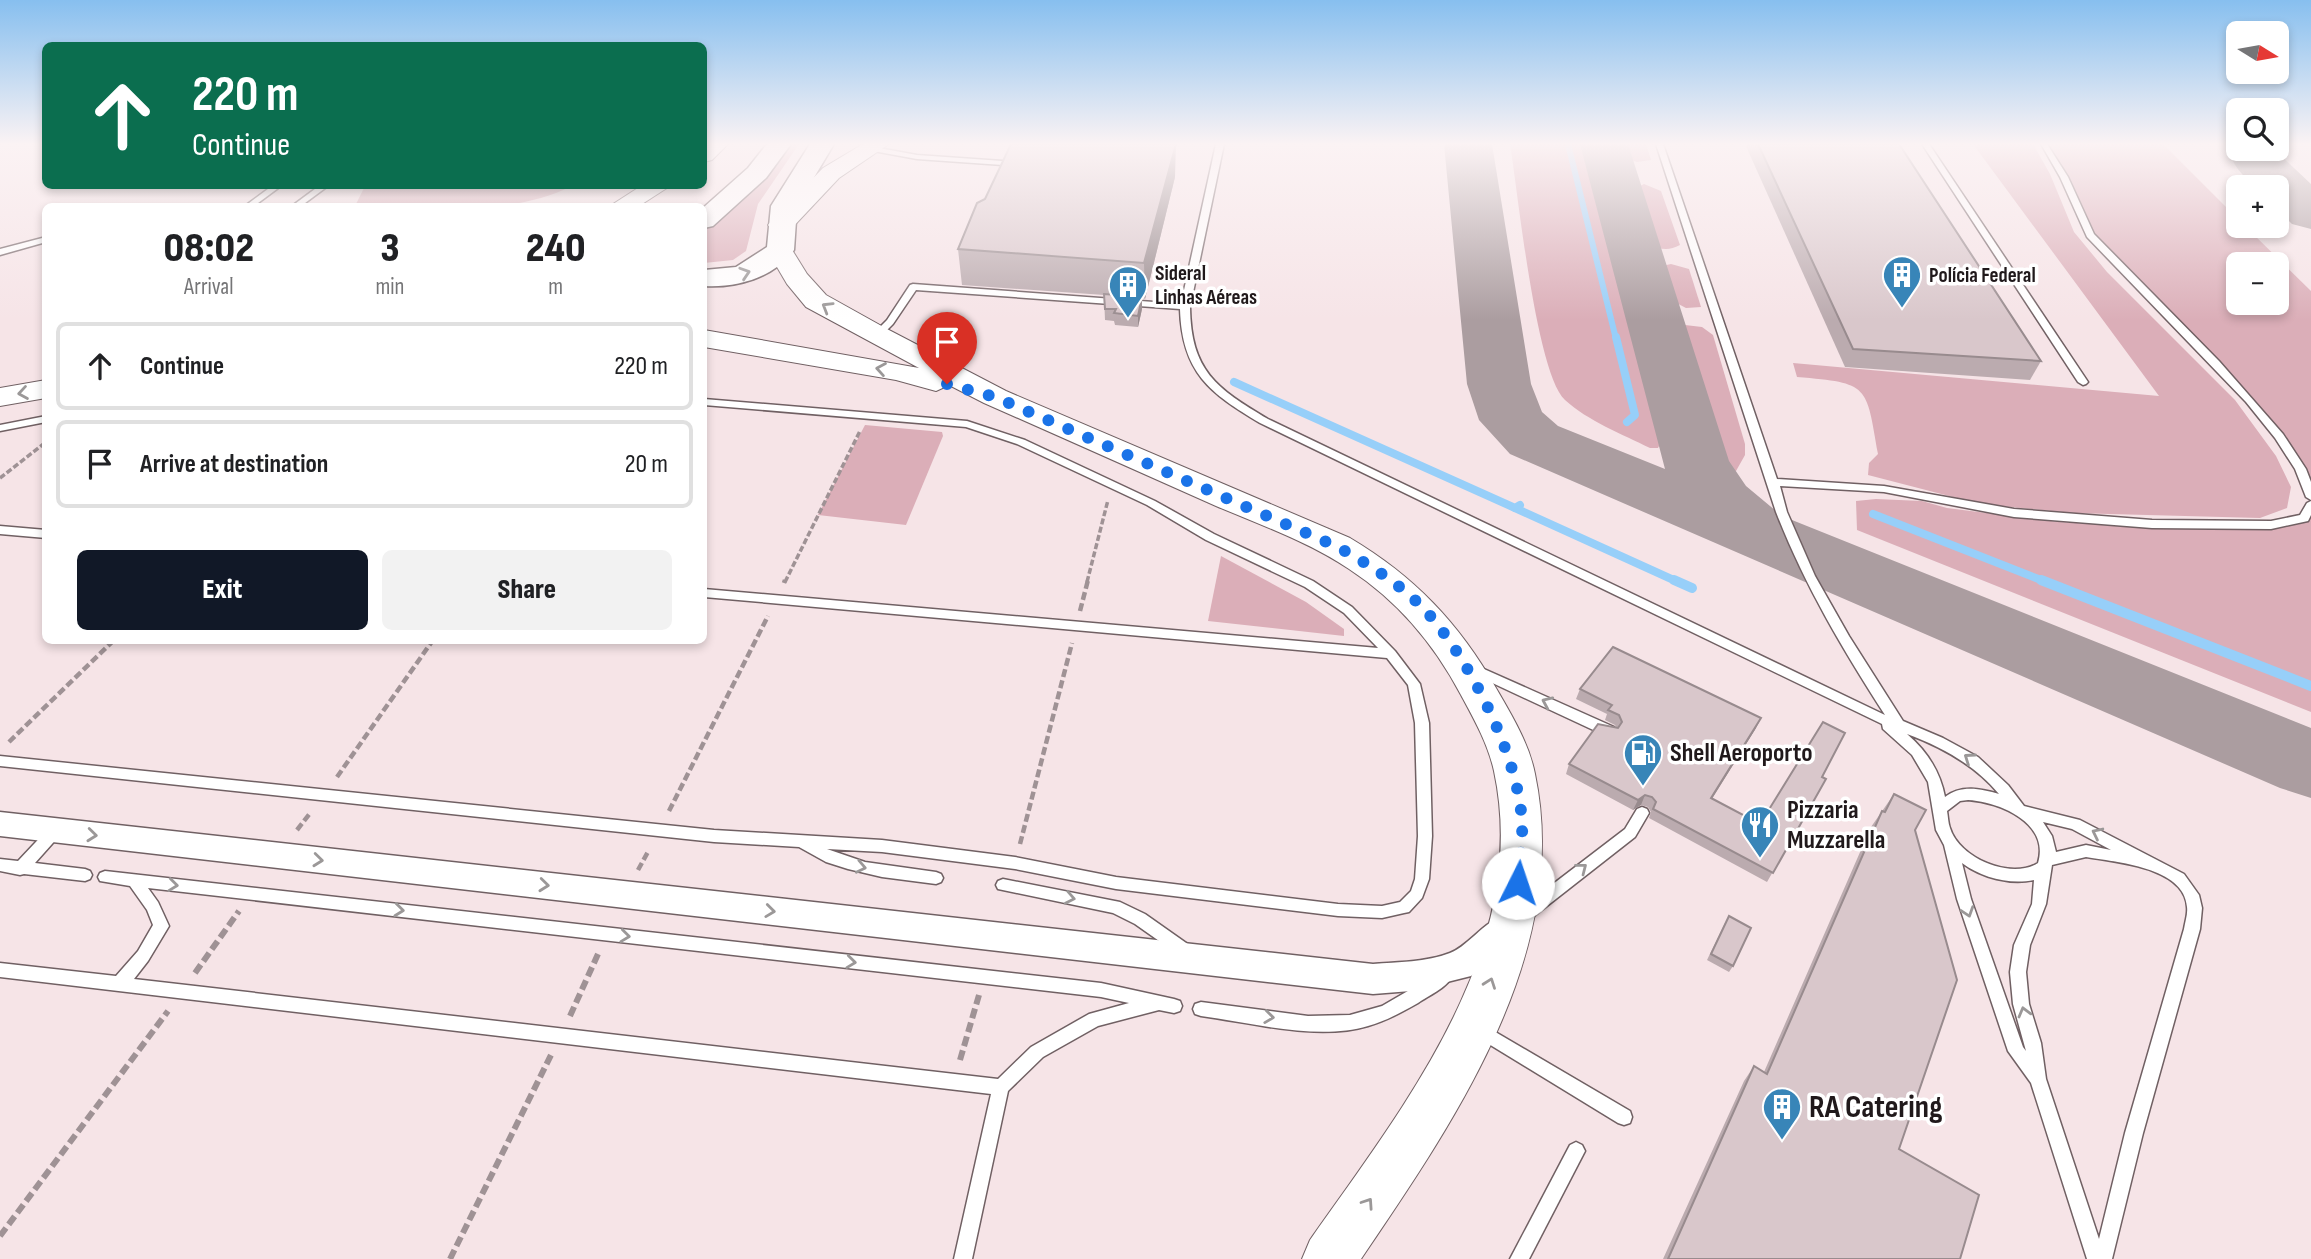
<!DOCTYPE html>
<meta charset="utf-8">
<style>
:root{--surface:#fff;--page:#f2f2f2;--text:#202124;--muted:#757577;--line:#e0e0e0;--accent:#111827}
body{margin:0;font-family:"Sofia Sans Condensed",sans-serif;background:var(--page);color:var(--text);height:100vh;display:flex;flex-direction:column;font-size:26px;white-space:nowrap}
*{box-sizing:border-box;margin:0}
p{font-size:23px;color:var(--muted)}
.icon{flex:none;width:38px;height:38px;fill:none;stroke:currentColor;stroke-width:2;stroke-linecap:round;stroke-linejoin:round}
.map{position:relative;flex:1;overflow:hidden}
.sheet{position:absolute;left:42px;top:203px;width:665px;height:441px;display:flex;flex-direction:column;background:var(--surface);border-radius:10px;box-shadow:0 4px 10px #0003}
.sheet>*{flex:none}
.guide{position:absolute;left:42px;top:42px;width:665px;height:147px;border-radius:10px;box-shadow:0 4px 10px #0003;background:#0b6e4f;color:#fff;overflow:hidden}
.needle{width:46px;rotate:101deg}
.buttons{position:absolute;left:2226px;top:21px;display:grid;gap:14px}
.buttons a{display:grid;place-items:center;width:63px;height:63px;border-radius:10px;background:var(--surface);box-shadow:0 4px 10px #0003;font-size:35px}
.pin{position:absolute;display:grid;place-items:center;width:60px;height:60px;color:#fff;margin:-72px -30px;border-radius:50% 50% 50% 0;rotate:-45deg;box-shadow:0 0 7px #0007}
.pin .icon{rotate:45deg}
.me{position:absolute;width:77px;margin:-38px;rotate:4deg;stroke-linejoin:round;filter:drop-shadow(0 0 5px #0008)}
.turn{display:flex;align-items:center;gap:24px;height:147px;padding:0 35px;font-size:32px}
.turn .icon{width:91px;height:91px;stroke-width:2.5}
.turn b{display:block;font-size:49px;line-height:60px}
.eta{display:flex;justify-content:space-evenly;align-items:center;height:119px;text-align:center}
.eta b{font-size:42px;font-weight:800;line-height:49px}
.primary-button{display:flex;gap:14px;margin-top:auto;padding:14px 35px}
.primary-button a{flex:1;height:80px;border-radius:10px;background:var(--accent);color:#fff;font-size:28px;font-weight:800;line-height:80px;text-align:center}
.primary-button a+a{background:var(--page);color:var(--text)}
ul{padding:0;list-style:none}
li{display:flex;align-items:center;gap:21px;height:88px;margin:0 14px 10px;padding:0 21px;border:4px solid var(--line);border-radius:10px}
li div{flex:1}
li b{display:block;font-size:26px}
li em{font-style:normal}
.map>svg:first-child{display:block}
</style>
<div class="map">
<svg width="2311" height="1259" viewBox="0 0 2311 1259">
<rect width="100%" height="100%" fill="#f6e4e7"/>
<g fill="#dbaeb8" fill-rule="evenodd">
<path d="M785,144H799L758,204L746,251L733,260L704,263V230C737,207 760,176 785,144Z"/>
<path d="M1510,144H1585L1661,442L1658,448H1650C1622,434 1588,421 1565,400C1536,373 1518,192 1510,144Z"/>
<polygon points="1619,144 1646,144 1651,160 1637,162 1623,157"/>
<path d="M1973,144H2033L2050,174L2074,232L2107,272L2235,400L2276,456L2291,487L2287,508L2260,518L2072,513L1980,504L1868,475L1869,463L1878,454C1866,385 1870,383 1797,377L1793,363L2159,396Z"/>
<path d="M2046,144H2163L2238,219V226H2245L2311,291V487L2285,442L2097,242ZM2238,264H2277V303H2238Z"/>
<path d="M1644,184L1661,191L1680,245C1645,264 1638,212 1632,190Z"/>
<path d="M365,186H572C507,218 426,207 355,206Z"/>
<polygon points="1671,264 1689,269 1701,307 1686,308 1663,296 1657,273 1662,266"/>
<polygon points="1685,325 1702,327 1713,335 1745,444 1745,455 1736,471 1714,471 1670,333 1675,327"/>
<polygon points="865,425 942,432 943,436 906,525 818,515"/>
<polygon points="1876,499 1922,501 1947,508 2059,522 2165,528 2270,529 2300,523 2311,510 2311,712 1857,530 1856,501"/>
<polygon points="1221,556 1306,602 1344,629 1344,636 1208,621"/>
</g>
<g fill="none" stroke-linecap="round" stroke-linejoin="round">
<polyline stroke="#97cff9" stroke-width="6" points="1568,144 1616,339"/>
<g stroke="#97cff9" stroke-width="8">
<polyline points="1616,337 1635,415 1627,422"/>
<polyline points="1234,382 1515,508 1520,505"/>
<polyline points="1515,508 1678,582"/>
<polyline points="1873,514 2046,582"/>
</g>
<g stroke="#97cff9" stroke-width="10">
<polyline points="1674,580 1692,588"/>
<polyline points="2041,580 2311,686"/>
</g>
<g fill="#ab9da0" fill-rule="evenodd">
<polygon points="1444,144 1492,144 1531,384 1542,412 1558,426 1665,469 1580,144 1628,144 1729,461 1746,486 1782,516 2311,728 2311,798 2280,788 1510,454 1479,420 1467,384"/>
<path d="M2233,144H2238V149L2277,146L2280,155L2311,184V229L2292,224L2277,209V187H2255C2243,175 2232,166 2229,149Z"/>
</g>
<g stroke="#706063" stroke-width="3">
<g id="lane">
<path d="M1216,144H1224L1190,307C1191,371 1216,388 1268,419L1885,715C1843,650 1804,584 1776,512L1656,144H1663L1777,479L1884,486L2014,509L2152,520L2271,521L2300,515L2307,503L2311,501V515L2308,521L2271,529L2152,528L2014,517L1884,492L1780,486L1787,512L1815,576L1849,636L1903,721L1943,738L1978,757L2008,785L2024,806L2080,820L2184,874L2199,895L2202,908L2200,929L2143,1133L2112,1259H2087L2031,1083L2008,1051L1957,899L1944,845L1936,830L1928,782L1912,755L1883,729L1882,724L1260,423C1210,393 1182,373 1180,309L916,290L893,324L880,337H874L872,335L887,320L910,285L913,284L1181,304ZM1907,734C1942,747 1975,765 1999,794C1982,789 1961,784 1945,797C1940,771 1927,751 1907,734ZM1968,800C2000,802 2050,823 2038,863C2011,880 1959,858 1950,828C1948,823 1948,816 1947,811L1960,801ZM2043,822L2072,829L2111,850L2086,845L2056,852L2052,836ZM2086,857C2115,862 2185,867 2187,907C2188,914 2185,922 2184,929L2125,1133L2099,1239L2046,1079L2041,1043L2029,1004L2026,972L2030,945L2046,904L2052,865ZM1962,863C1982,878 2010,885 2034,880L2032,904L2014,945L2010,972L2013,1004L2026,1051L2023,1047L1971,899Z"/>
<polygon points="1922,144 1929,144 2088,382 2086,384 2083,385 2078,382"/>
<polygon points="2041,144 2047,144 2068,177 2094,234 2219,361 2283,434 2306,469 2311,482 2311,500 2306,497 2295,469 2275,438 2246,402 2087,237 2060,177"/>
<polygon points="868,146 917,155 1017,162 1021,164 1017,166 917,159 868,150"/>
<polygon points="272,186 281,186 254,206 245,206"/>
<polygon points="319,186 328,186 301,206 292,206"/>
<polygon points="46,237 46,242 0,255 0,249"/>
<polygon points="704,399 967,421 1025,440 1155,501 1214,534 1313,581 1352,607 1395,651 1420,684 1429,723 1432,836 1429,879 1422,898 1409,912 1404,913 1382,918 1338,916 1116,889 1015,869 882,852 827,849 865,862 936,872 941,874 943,878 941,882 936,884 882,877 848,869 826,862 799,847 714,842 0,766 0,756 714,830 882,840 1015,857 1116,877 1338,904 1382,906 1400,902 1411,891 1415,879 1418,836 1415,723 1408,685 1387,658 704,597 704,589 1378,648 1344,613 1305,587 1206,540 1147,505 1017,444 966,427 704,405"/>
<polygon points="46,416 46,422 0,431 0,425"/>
<polygon points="0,526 46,530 46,538 0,534"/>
<polygon points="1475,665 1614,727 1616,731 1614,735 1604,735 1471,673 1469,670 1471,667"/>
<polygon points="1642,807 1647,809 1649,813 1635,837 1529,920 1524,921 1519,920 1517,915 1519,910 1625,829 1637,809"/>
<polygon points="55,825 60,827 62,831 60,835 35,863 85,869 90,871 92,875 90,879 85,881 24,874 20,875 0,871 0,859 18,861 50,827"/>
<path d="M105,871L1101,983L1174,999L1180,1001L1182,1006L1180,1011L1174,1013L1159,1010L1098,1026L1043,1057L1008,1091L972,1259H954L991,1094L0,977V963L116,976L138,951L153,925L147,910L130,886L100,881L98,877L100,873ZM148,888L1101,997L1129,1003L1089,1014L1031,1047L998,1079L134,979L148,961L169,926L158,902Z"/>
<polygon points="1003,879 1120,902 1145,914 1189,945 1192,950 1189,955 1184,957 1179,955 1135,924 1113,913 998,889 996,885 998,881"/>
<path d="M1444,970L1450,972L1452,977C1446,988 1428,996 1418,1003C1402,1012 1386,1021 1368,1026C1318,1041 1253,1023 1201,1016L1195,1014L1193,1009L1195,1004L1201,1002L1308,1016L1350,1015L1382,1006Z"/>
<polygon points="1480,1023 1630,1111 1632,1117 1630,1123 1624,1125 1618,1123 1474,1035 1472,1030 1474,1025"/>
<polygon points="1576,1142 1582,1145 1585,1151 1529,1259 1510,1259 1570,1145"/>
</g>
</g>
<g stroke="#706063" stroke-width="3">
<path id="street" d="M0,812L1373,964C1397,962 1427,962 1450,953C1475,943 1491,907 1520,918L1525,928L1520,938L1471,976L1411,991L1373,994L0,836Z"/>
</g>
<g stroke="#706063" stroke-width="2">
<g id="secondary">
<polygon points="704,144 728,144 712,160 704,162"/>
<polygon points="863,144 889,144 839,178 790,230 772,230 768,225 772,220 823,168"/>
<polygon points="641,186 670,186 639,206 610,206"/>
<path d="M780,242L789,245L807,274L826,295L887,329L1006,391L1350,538C1414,576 1459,623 1496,688C1511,714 1529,743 1535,774C1572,951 1456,1119 1361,1259H1302L1310,1240C1404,1106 1532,947 1494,771C1488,744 1474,719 1461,695C1434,644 1398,601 1349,569C1309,542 1261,525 1216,506C1139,472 1062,437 984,403L949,385L936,391L896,380L704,347V330L919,368L806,307L787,284L767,250L771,245Z"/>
<polygon points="46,380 46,398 0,406 0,388"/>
</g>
</g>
<g stroke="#706063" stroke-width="3">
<g id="primary">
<polygon points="767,144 791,144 766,178 713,226 704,228 704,207 748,168"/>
<path d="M810,144H834L797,206L794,250C774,278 736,288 704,286V270L736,267L767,247L771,206Z"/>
</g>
</g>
<g stroke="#9f9295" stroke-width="3.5" stroke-dasharray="6 2.5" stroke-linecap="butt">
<polyline points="0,478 46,442"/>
<polyline points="785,582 860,431"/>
<polyline points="1087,582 1108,500"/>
</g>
<g stroke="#9f9295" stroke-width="4.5" stroke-dasharray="8 3.5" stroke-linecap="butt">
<polyline points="784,583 785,580"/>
<polyline points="1080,611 1088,580"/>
<polyline points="9,742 114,640"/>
<polyline points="337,777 433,640"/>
<polyline points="669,811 768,616"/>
<polyline points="297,830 311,812"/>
<polyline points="1020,844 1072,643"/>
<polyline points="638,870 649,850"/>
</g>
<g stroke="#9f9295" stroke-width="6" stroke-dasharray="10 4.5" stroke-linecap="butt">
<polyline points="195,973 239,911"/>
<polyline points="570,1016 598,954"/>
<polyline points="960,1060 979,995"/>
<polyline points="0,1236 168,1011"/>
<polyline points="450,1259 551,1055"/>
</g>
<use href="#lane" fill="#fff" fill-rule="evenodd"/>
<use href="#street" fill="#fff" fill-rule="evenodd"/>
<use href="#secondary" fill="#fff" fill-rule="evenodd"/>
<use href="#primary" fill="#fff" fill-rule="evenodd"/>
</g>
<g fill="#bbabaf">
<polygon points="1745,144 1899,144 2041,361 2030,380 1845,367"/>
<polygon points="1175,177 1145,299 1142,298 1142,309 1138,327 1115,325 1114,321 1105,320 1104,295 962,285 958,249"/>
<polygon points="1580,689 1756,728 1712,799 1760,824 1822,777 1826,779 1767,882 1649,818 1651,812 1648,807 1641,805 1633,810 1566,774 1569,764 1616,727 1615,725 1605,720 1607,714 1576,699"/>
<polygon points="1894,794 1915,830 1899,1149 1960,1259 1663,1259 1744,1081 1754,1066 1764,1072 1871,827"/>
<polygon points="1725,923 1733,966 1729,972 1707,960"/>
</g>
<g fill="#988b8e">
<polygon points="1176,144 1175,177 1145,299 1144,263"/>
<polygon points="1142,297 1142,309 1138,327 1138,316"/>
<polygon points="1761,718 1756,728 1706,808 1711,798"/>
<polygon points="1645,795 1641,805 1633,810 1638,800"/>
</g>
<g fill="#d9c7cb" stroke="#988b8e" stroke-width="2">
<polygon points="1011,144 1176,144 1144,263 958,249 977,203 985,199"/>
<polygon points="1758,144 1899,144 2041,361 1853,349"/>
<polygon points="1104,294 1142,297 1138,316 1114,313 1116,309 1105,309"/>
<polygon points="1613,647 1761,718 1711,798 1760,824 1823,722 1845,733 1822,777 1826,779 1773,873 1653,809 1656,802 1652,797 1645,795 1638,800 1569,764 1598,724 1618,728 1622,722 1619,715 1608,710 1612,705 1580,689"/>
<polygon points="1894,794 1926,810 1915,830 1957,980 1899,1149 1979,1195 1960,1259 1668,1259 1754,1066 1767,1074 1882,811 1885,812"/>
<polygon points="1729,916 1751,928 1733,966 1711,954"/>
</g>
<defs><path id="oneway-chevron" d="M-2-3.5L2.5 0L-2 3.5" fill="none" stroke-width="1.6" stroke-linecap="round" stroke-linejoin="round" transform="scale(1.75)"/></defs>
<g stroke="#9b9898">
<use href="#oneway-chevron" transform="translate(745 273) rotate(-18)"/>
<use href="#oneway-chevron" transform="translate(827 307) rotate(-149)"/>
<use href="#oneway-chevron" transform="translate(881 369) rotate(-170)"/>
<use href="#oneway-chevron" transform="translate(23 393) rotate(171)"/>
<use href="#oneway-chevron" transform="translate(1547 702) rotate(-156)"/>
<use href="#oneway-chevron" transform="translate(1969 758) rotate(-145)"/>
<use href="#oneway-chevron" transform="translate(2097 833) rotate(-154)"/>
<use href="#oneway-chevron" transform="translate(92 835) rotate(6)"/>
<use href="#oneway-chevron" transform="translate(318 860) rotate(6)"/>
<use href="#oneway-chevron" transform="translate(861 867) rotate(12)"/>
<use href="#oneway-chevron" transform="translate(1582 868) rotate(-38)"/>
<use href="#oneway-chevron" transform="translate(173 885) rotate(7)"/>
<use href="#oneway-chevron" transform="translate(544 885) rotate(6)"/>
<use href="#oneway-chevron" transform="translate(1070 898) rotate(11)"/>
<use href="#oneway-chevron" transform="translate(399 910) rotate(6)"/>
<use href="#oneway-chevron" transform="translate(770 911) rotate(7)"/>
<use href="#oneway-chevron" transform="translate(1968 912) rotate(72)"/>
<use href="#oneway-chevron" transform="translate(625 936) rotate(7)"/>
<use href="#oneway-chevron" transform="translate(851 962) rotate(7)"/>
<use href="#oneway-chevron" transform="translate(1490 983) rotate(-70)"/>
<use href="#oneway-chevron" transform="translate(2024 1012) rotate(-105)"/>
<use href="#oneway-chevron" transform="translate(1269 1017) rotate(7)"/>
<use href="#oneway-chevron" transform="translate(1368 1203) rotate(-56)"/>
</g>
<linearGradient id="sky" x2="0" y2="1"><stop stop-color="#87bfef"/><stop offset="0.45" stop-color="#fbf3f4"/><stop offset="1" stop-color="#fbf3f4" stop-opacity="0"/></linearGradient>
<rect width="2311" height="320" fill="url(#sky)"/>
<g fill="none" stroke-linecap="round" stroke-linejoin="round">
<path stroke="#1a73e8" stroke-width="12" stroke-dasharray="0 21.6" d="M947,384L995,397L1338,547C1368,564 1399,583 1424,609C1469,657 1520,759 1522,824C1523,844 1519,864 1518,883"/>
</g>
<defs>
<g id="building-pin" transform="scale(2.0125)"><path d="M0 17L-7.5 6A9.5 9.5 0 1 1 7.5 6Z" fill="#3885b8" stroke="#fff"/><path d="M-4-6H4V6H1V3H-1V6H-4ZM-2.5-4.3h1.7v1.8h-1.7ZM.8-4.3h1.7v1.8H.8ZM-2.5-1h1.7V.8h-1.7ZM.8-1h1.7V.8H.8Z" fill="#fff"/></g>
<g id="fuel-pin" transform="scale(2.0125)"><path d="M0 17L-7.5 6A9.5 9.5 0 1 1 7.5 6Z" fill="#3885b8" stroke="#fff"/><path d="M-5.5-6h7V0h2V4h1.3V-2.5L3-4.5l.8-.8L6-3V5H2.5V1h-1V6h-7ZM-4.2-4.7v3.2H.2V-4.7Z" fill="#fff"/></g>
<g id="restaurant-pin" transform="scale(2.0125)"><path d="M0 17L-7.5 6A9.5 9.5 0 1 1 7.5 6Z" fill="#3885b8" stroke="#fff"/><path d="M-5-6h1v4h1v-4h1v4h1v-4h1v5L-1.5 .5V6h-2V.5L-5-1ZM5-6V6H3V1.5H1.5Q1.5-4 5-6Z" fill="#fff"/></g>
</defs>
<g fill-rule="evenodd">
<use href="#building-pin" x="1902" y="275"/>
<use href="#building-pin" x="1128" y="285"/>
<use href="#fuel-pin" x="1643" y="753"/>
<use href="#restaurant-pin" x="1760" y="825"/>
<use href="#building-pin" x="1782" y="1107"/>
</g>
<g text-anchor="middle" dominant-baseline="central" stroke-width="7" stroke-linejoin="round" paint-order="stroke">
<g font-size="21" font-weight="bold" fill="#20191b" stroke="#fff" text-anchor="start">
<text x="1155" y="273">Sideral<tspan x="1155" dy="24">Linhas Aéreas</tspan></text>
<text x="1929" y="275">Polícia Federal</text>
</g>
<g font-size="26" font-weight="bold" fill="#20191b" stroke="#fff" text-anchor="start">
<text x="1670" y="753">Shell Aeroporto</text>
<text x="1787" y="810">Pizzaria<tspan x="1787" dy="30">Muzzarella</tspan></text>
</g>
<g font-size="32" font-weight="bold" fill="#20191b" stroke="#fff" text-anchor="start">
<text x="1809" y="1107">RA Catering</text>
</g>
</g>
</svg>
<div class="buttons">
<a><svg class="needle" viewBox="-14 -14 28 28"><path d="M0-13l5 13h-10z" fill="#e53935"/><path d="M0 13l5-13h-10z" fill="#757577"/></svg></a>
<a><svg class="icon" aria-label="search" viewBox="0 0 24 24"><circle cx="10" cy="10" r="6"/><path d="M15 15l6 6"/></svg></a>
<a>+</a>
<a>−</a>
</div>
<div class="pin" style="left:947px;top:384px;background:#d93025"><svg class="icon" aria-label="arrive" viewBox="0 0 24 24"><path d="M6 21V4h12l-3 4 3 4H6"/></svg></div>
<svg class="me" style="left:1518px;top:883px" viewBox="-20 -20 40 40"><circle r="19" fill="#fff"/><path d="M0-13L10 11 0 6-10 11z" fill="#1a73e8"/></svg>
<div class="guide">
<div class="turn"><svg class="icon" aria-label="ahead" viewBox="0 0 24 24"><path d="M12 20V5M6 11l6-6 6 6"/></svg><div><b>220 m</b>Continue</div></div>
</div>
<section class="sheet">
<div class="eta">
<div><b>08:02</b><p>Arrival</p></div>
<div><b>3</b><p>min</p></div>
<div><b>240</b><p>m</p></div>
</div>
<ul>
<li><svg class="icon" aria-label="ahead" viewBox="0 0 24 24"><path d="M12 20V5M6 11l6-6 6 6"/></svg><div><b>Continue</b></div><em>220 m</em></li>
<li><svg class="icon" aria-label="arrive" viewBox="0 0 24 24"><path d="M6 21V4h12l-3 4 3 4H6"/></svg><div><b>Arrive at destination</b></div><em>20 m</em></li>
</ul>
<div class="primary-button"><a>Exit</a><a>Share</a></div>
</section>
</div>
